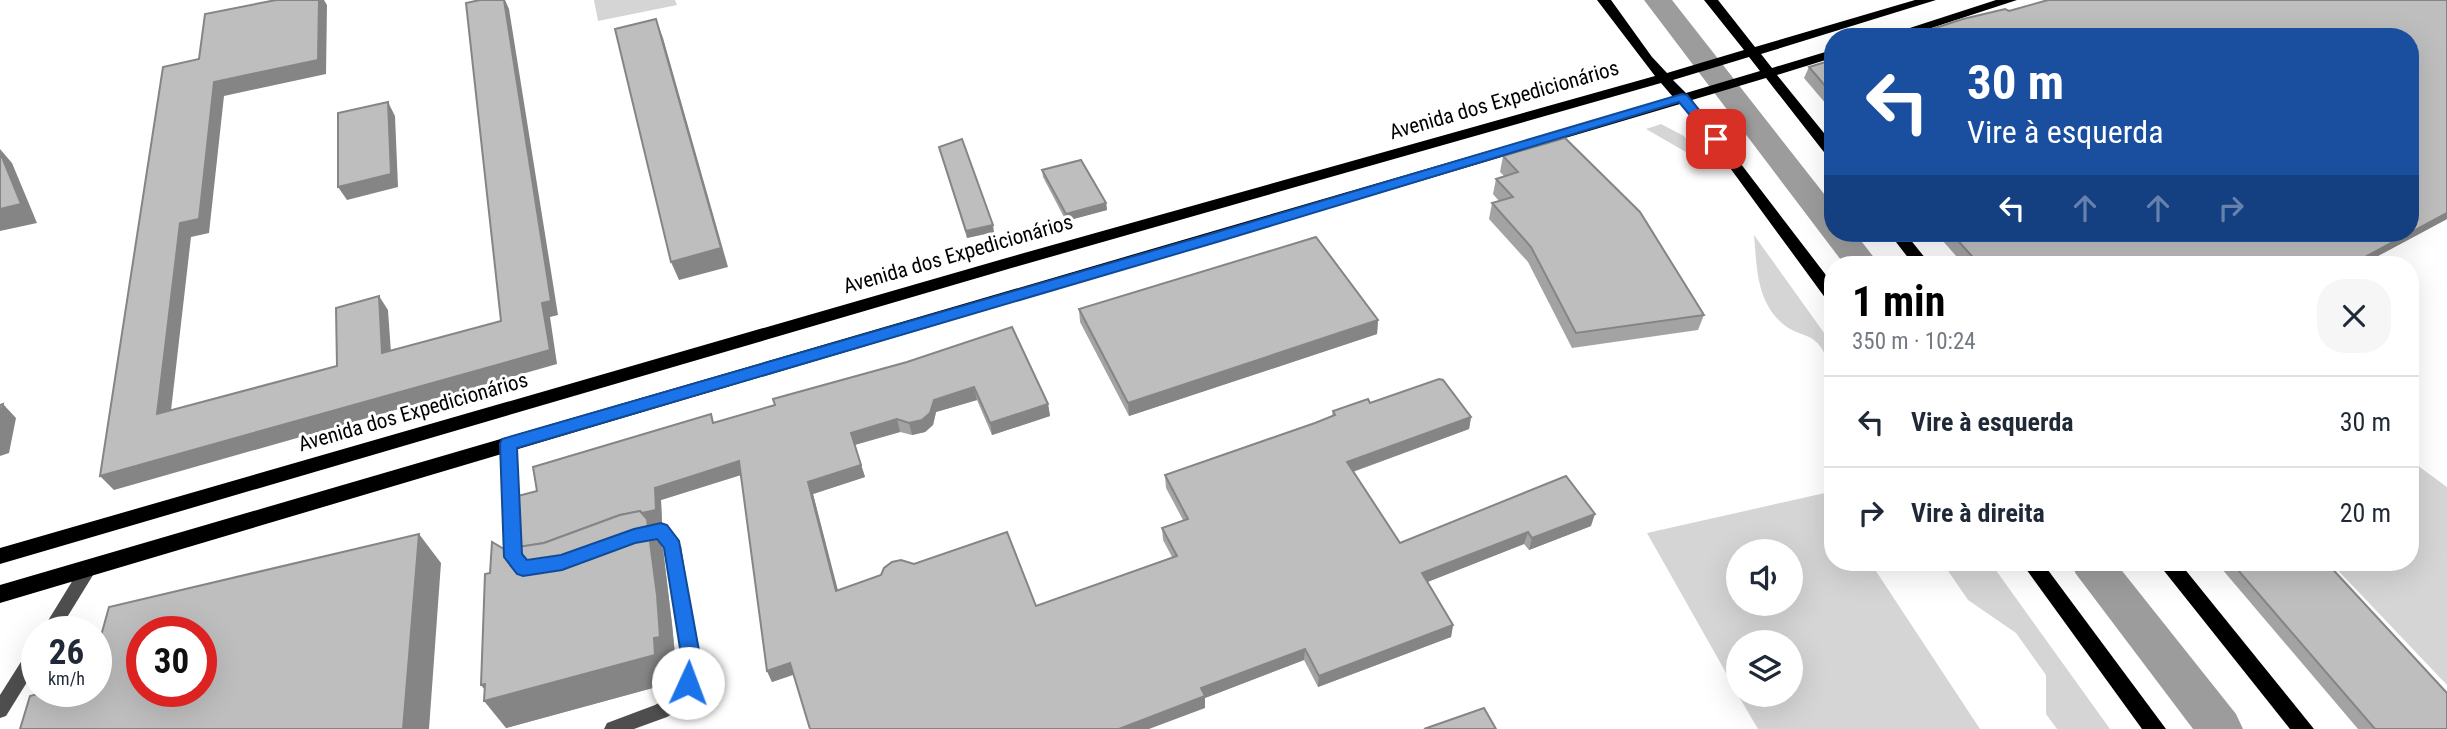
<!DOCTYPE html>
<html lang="pt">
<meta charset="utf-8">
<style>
:root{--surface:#fff;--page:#f6f6f7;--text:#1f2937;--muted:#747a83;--line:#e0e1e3;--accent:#000}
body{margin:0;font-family:"Roboto Condensed",sans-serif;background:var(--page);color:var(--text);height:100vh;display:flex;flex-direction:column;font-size:26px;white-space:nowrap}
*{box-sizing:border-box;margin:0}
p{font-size:23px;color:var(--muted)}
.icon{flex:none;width:38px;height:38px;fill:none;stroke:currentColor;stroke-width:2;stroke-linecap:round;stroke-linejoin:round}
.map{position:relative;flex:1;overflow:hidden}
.details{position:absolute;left:1824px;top:256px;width:595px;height:315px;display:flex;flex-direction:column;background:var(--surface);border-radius:28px;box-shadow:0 7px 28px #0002}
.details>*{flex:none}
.top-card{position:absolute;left:1824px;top:28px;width:595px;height:214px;border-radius:28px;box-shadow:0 7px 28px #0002;background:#1a4fa0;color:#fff;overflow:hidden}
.fabs{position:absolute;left:1726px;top:539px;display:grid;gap:14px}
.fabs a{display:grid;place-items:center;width:77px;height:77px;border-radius:50%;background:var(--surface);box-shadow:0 7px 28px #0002;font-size:35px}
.speed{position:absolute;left:21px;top:616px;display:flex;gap:14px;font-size:35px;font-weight:700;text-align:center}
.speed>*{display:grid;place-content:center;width:91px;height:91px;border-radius:50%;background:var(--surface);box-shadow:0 7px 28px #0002;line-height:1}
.speed small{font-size:18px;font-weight:400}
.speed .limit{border:10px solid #d22;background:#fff;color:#111}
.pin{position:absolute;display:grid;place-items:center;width:60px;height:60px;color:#fff;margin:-30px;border-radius:14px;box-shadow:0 4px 10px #0006}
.me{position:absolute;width:77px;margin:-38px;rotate:2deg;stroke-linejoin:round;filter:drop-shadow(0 0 5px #0008)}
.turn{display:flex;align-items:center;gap:24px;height:147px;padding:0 28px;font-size:32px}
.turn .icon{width:91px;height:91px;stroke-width:2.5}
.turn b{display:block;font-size:49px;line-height:60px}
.lanes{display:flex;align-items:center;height:66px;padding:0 28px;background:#0003;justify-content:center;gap:35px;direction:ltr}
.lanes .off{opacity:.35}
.round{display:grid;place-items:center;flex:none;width:74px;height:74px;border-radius:28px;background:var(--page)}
.summary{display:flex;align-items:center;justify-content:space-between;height:119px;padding:0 28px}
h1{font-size:42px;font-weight:700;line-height:52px;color:var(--accent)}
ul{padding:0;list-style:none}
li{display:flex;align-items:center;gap:21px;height:91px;padding:0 28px;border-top:2px solid var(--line)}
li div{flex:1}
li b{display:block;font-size:26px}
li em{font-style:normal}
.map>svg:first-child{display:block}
</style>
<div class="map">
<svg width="2447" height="729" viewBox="0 0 2447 729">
<rect width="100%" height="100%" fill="#fff"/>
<g fill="#d5d5d5" fill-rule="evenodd">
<polygon points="594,0 675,0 677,5 598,21"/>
<polygon points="1661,124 1684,136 1705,163 1646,129"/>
<path d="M1754,235L1832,344V399C1821,383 1832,366 1822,349C1812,332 1796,336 1783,324C1756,301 1757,267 1754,235Z"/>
<polygon points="2410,460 2447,487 2447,685 2330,562 2410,562"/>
<path d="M1825,493L1832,504V562H1870L1980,729H1758L1738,695H1790V642H1738V694L1647,533ZM1790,551V604H1738V551Z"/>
<polygon points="1942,562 1990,562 2110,729 2057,729 2046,714 2046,675 2016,633 1968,600"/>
</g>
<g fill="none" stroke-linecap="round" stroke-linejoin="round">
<g fill="#9c9c9c" fill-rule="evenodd">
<polygon points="1644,0 1672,0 1832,204 1832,233 1855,233 1879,264 1844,264"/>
<polygon points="2070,562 2115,562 2236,714 2243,729 2193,729 2076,574"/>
</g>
<g fill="#4e4e4e" fill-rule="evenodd">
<path d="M508,438L513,440L515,444L521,555L526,563L524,568C514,571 509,566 505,557L501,444L503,440Z"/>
<polygon points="661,525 667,527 681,546 700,667 693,698 690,703 667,717 634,729 604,729 607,723 655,705 677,693 684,667 665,548 657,538 635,542 629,541 627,536 629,531"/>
<polygon points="90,560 96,562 98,567 58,632 41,632 84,562"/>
<polygon points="37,644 37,666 6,716 0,718 0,695 31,646"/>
</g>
<g fill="#000" fill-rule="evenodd">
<path d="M1597,0H1611L1652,57L1667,73L1744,50L1704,0H1718L1755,47L1915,0H1936L1761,54L1772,68L1832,50V58L1777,75L1832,143V158L1827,156L1766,78L1692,100L1832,283V301L1826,299L1695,120L1680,104L0,603V585L1673,97L1661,83L1015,267L0,564V548L1003,259L1655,76ZM1749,57L1760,71L1686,93L1673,80Z"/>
<polygon points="1996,0 2017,0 1904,37 1882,37"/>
<polygon points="1889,233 1905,233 1930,264 1913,264"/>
<polygon points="2021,562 2042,562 2166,729 2142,729"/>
<polygon points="2157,562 2179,562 2314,729 2290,729"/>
</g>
</g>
<g fill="#a3a3a3">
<polygon points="2447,0 2447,219 2363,264 1963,264 1936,233 2410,233 2009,11"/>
<polygon points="1832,60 1832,111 1804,78 1809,67"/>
<polygon points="939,147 994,232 967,238"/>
<polygon points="1503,156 1704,315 1698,330 1572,348 1528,262 1489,219 1492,203 1499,201 1493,194 1496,179 1504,176 1500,172"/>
<polygon points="1042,170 1106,203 1107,210 1066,221 1043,177"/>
<polygon points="1079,309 1378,320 1377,334 1129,416 1080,322"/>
<polygon points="907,362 1048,404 1050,416 992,435 977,400 936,412 933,425 925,432 912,435 900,432 855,445 865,477 813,494 837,590 1036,606 1172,557 1163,540 1162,528 1183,520 1166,488 1165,475 1315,423 1332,416 1333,411 1370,403 1471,417 1469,429 1353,472 1400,543 1591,526 1529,550 1524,544 1427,582 1453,625 1451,637 1318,687 1304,660 1205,698 1205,708 793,675 772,682 767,671 741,475 661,500 662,523 650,525 663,549 672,624 676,665 670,667 671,683 506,728 490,573 504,549 519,547 516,542 537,491 711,414 714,423 775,405"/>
<polygon points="2216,562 2326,562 2447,729 2358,729"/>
</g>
<g fill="#858585">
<polygon points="319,0 324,0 327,5 326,74 224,96 209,233 191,237 169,428 157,414 180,223 214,82"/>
<polygon points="504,0 505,0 509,9 558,315 550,317 557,364 114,490 100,476 550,350 542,303"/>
<polygon points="656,19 663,38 728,267 679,280 671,262"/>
<polygon points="388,102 395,116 398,187 347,200 338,187"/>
<polygon points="0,149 12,163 37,223 0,231"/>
<polygon points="1106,203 1107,210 1066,221 1066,214"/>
<polygon points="2447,213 2447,219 2363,264 2352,264"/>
<polygon points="993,225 994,232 967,238 966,231"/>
<polygon points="379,296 388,310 392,367 382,353"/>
<polygon points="1378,320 1377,334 1129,416 1128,403"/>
<polygon points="974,387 977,400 936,412 933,425 925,432 912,435 909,423 934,400"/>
<polygon points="3,404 16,418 9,453 0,456 0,418"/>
<polygon points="1048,404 1050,416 992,435 990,423"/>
<polygon points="1471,417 1469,429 1346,474 1347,462"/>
<polygon points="897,419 900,432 854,445 851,433"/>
<polygon points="739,461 744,474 661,500 662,523 650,525 663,549 672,624 676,665 670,667 671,683 506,728 484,701 492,699 481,685 655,488"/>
<polygon points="861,465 865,477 813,494 841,602 836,591 808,482"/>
<polygon points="1595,514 1591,526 1529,550 1532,538"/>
<polygon points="1528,532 1524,544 1420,585 1422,573"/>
<polygon points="419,534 441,563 429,729 403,729"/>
<polygon points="1453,625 1451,637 1318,687 1319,676"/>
<polygon points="1305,649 1304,660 1205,698 1205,708 1149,729 1119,729 1201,688"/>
<polygon points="790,663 795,674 772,682 767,671"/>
</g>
<g fill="#bebebe" stroke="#858585" stroke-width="2" fill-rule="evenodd">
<polygon points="276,0 319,0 318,60 214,82 199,219 180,223 157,414 337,366 336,308 379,296 382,353 501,321 466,3 480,0 504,0 551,301 542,303 550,350 100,476 163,67 199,59 205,14"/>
<polygon points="2048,0 2447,0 2447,213 2352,264 1979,264 1951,233 2410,233 2410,37 1907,37 1963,19 2005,9 2009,11"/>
<polygon points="656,19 721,248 671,262 615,29"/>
<polygon points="1832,60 1832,94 1809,67"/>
<polygon points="388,102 391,174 338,187 338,113"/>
<polygon points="1565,138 1640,212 1704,315 1576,333 1531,247 1492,203 1513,197 1496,179 1518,172 1503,156"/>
<polygon points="962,139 993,225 966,231 939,147"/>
<polygon points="0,152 21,204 0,209"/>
<polygon points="1081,160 1106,203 1066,214 1042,170"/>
<polygon points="1316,237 1378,320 1128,403 1079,309"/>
<polygon points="1012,327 1048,404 990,423 974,387 934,400 930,413 922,420 909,423 897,419 851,433 861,465 808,482 836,591 881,575 884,568 892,562 901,560 914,564 1007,532 1036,606 1177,556 1162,528 1188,519 1165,475 1315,423 1335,415 1333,411 1368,399 1370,403 1439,379 1443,380 1471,417 1347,462 1400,543 1566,476 1595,514 1532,538 1528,532 1422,573 1453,625 1319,676 1305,649 1201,688 1205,696 1119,729 810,729 790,663 767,671 739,461 655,488 656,510 642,513 640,511 620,515 544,543 520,547 516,542 514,497 537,491 533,467 711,414 713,423 775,405 773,399 907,362"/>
<polygon points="3,404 0,418 0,405"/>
<polygon points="640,511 647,519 657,595 660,637 654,638 655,655 484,701 485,684 481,685 485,574 490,573 492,542 504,549 544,543 620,515"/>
<path d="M419,534L403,729H20L30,696L49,691H96V654L109,607ZM142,632H201V691H142Z"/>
<polygon points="2231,562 2326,562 2447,693 2447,729 2375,729"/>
<polygon points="1484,708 1496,729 1424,729"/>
</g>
<polygon fill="#1a73e8" stroke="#114b97" stroke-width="2" points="1682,94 1687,95 1721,137 1721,142 1712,142 1679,102 1217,242 517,448 522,554 527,560 561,555 634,529 661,523 667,525 679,541 702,667 695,689 688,691 681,689 678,683 683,667 664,548 657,539 635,543 562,570 523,576 517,574 504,557 500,444 502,439 1207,235"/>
<g text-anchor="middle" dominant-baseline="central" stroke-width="6" stroke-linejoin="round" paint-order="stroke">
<g font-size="21" fill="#000" stroke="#fff">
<text transform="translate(1504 100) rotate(-16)">Avenida dos Expedicionários</text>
<text transform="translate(958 254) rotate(-16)">Avenida dos Expedicionários</text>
<text transform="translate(413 412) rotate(-16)">Avenida dos Expedicionários</text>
</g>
</g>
</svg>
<div class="fabs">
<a><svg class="icon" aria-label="sound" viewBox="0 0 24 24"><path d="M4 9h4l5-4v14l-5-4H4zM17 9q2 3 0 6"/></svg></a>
<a><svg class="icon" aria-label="layers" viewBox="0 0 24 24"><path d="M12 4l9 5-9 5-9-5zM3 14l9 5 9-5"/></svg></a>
</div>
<div class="speed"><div>26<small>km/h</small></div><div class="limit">30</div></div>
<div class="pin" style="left:1716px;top:139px;background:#d93025"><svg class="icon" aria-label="arrive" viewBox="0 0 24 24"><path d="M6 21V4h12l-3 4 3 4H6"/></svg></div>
<svg class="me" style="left:688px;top:683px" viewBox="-20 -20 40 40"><circle r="19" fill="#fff"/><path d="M0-13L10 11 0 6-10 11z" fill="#1a73e8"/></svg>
<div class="top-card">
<div class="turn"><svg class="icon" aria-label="left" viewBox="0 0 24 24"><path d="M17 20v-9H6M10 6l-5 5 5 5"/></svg><div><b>30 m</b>Vire à esquerda</div></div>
<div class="lanes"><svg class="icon" aria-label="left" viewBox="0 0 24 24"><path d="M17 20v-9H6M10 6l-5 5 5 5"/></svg><svg class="icon off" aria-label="ahead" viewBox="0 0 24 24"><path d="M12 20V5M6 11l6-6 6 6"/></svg><svg class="icon off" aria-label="ahead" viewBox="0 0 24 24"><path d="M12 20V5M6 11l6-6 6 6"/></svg><svg class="icon off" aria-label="right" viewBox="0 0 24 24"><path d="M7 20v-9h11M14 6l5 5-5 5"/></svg></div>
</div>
<section class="details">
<div class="summary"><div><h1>1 min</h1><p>350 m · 10:24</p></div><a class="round"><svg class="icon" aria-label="close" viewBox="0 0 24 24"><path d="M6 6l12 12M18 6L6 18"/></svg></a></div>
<ul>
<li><svg class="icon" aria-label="left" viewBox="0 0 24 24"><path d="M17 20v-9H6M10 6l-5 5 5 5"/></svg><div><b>Vire à esquerda</b></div><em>30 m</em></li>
<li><svg class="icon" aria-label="right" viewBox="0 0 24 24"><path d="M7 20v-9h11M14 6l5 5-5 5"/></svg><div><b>Vire à direita</b></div><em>20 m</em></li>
</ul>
</section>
</div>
